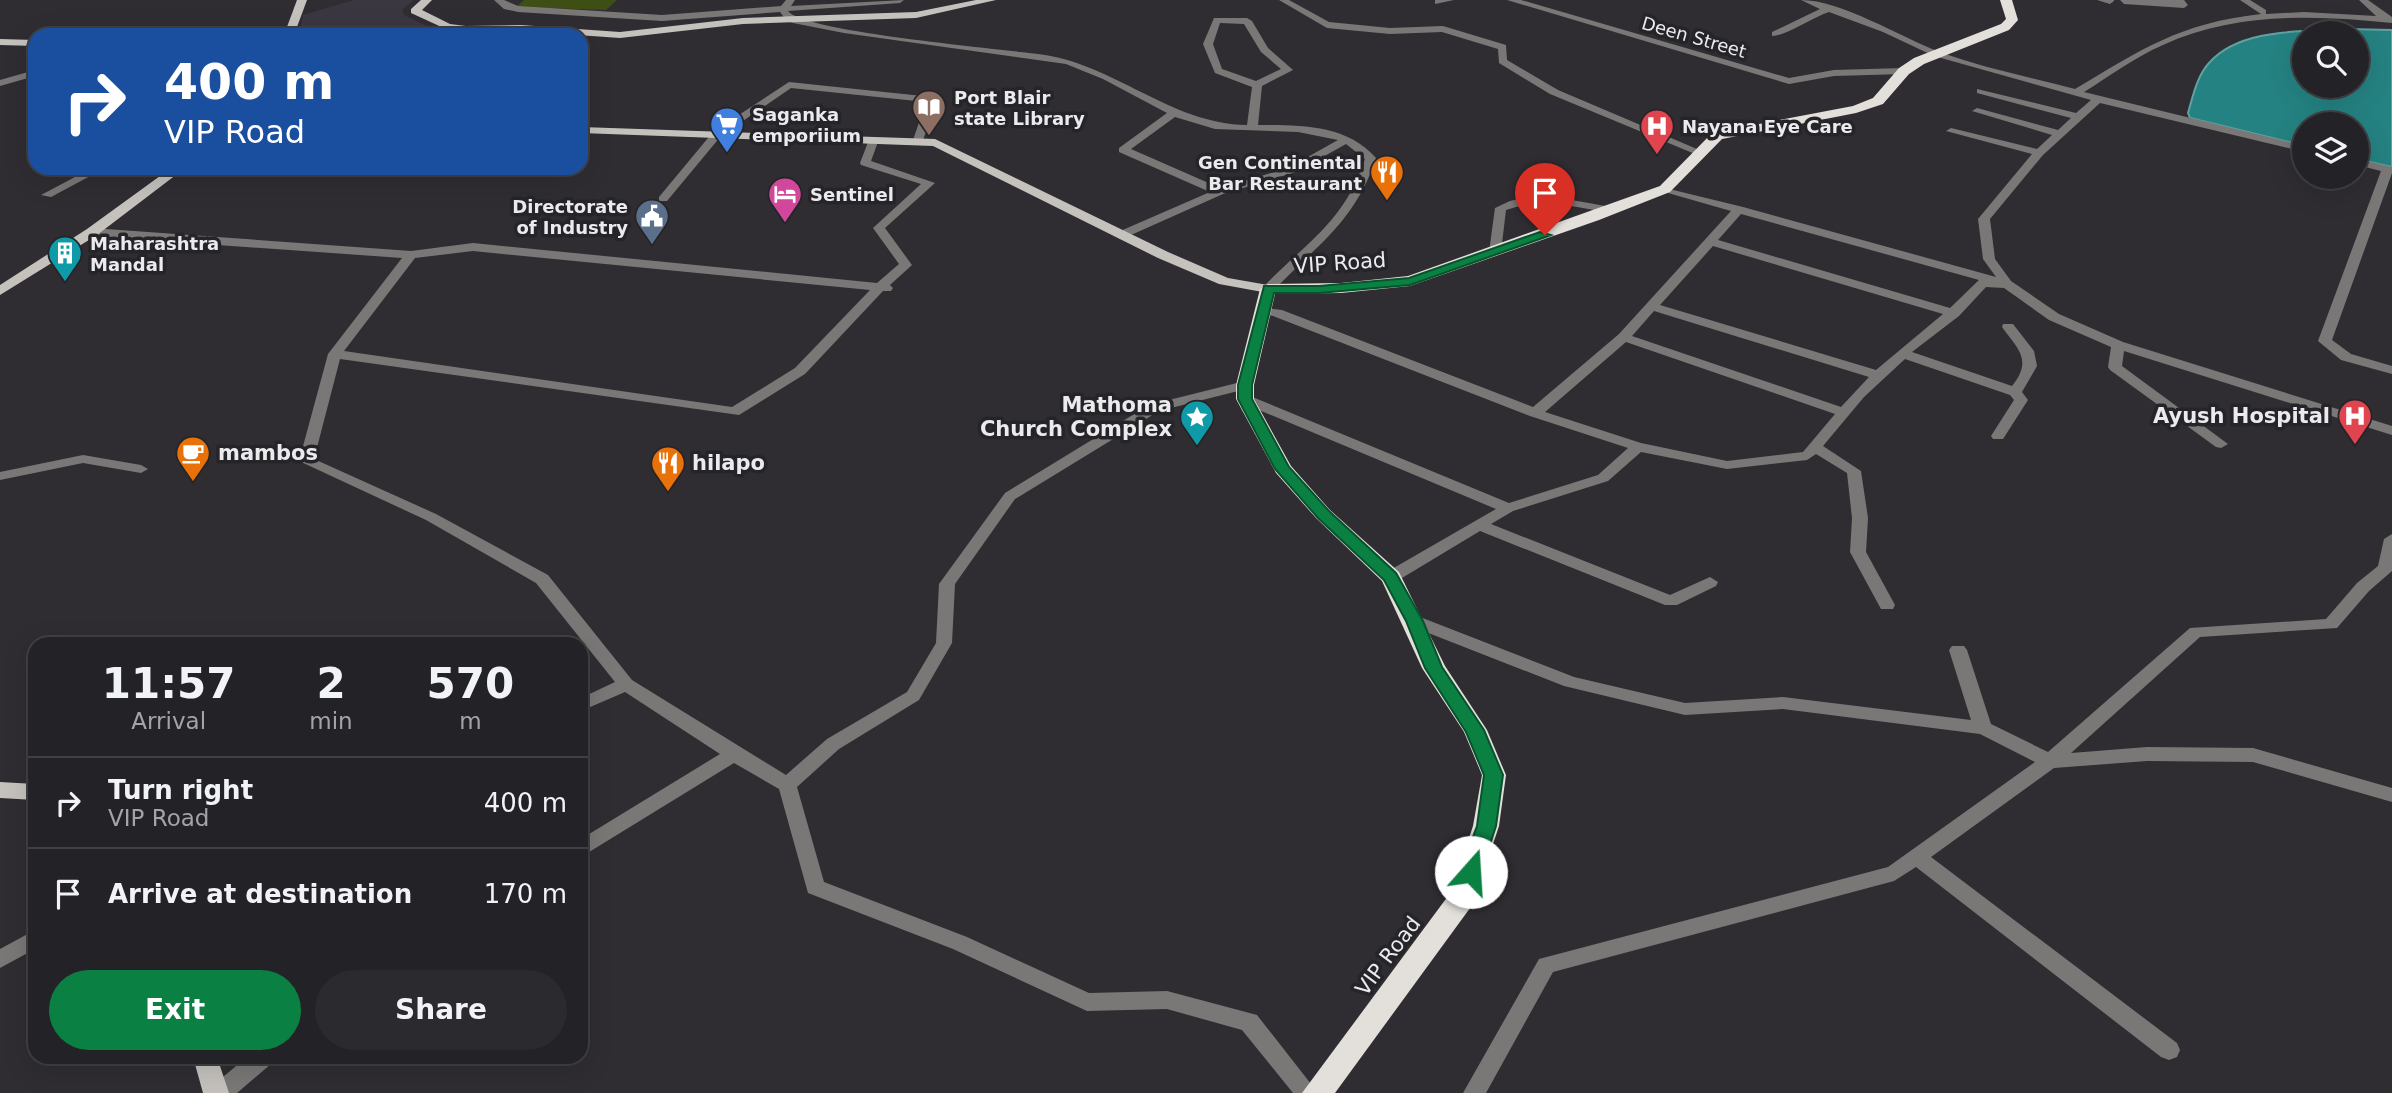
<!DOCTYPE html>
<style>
:root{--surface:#232226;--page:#2b2a2e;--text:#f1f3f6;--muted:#a3a4a7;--line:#403f43;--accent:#0b8043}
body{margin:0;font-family:"DejaVu Sans",sans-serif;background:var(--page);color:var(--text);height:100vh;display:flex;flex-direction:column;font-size:26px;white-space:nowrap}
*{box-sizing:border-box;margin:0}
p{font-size:23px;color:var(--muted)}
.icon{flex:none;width:38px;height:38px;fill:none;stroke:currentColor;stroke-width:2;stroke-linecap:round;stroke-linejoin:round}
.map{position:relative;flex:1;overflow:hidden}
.panel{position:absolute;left:28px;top:637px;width:560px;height:427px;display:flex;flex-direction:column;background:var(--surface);border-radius:21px;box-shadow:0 7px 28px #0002,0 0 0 2px var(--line)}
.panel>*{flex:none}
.banner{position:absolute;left:28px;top:28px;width:560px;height:147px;border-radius:21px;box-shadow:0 7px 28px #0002,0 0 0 2px var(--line);background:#1a4fa0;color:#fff;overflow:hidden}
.tools{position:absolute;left:2292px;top:21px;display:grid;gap:14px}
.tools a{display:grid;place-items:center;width:77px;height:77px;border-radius:50%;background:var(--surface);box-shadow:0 7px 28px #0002,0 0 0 2px var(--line);font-size:35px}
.pin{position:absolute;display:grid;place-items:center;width:60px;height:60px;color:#fff;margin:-72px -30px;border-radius:50% 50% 50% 0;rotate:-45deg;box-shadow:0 0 7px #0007}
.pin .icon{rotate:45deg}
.me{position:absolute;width:77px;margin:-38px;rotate:19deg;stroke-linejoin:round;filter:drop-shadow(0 0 5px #0008)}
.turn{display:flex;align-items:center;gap:24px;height:147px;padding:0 21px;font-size:32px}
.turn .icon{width:91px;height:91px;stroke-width:2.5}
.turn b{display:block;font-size:49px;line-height:60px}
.eta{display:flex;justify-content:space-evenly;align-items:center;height:119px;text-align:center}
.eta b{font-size:42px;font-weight:700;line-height:49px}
.button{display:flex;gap:14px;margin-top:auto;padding:14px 21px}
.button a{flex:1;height:80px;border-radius:42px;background:var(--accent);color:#fff;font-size:28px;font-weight:700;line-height:80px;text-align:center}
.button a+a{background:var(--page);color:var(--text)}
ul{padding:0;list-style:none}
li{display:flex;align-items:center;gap:21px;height:91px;padding:0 21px;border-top:2px solid var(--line)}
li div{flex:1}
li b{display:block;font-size:26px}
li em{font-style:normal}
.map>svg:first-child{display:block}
</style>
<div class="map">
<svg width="2392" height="1093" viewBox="0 0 2392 1093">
<rect width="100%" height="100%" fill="#2f2d32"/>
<polygon fill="#3b3741" points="354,0 414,0 402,10 404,15 433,29 401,35 311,35 301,27 303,15"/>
<polygon fill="#3f4e14" points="524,0 617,0 606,10 516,7"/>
<path fill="#258282" stroke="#60a1a2" stroke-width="2" fill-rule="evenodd" d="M2347,29L2392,30V167L2357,159V124H2305V146L2190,118L2188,113C2193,96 2197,76 2209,63C2240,27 2305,32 2347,29ZM2305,33H2357V86H2305Z"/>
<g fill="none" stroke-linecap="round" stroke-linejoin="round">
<g fill="#7a7876" fill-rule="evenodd">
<path d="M494,0H504L518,6L662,15L781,6L786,0H795L791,6L904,0L900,3L788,11C804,32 1002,49 1038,54C1114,63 1170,124 1247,125L1252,87L1215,73L1203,44L1214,18H1247L1252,21L1268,48L1293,70L1262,86L1258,125C1300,125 1346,124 1376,158C1355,222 1317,245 1272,292H1264V286C1308,241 1344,222 1365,159L1346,144L1296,172L1223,194L1122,239L1118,238V232L1210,192L1119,152V148L1167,113L1103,79L1066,64L844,33L793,23L786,20L780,12L662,21L518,12L504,9ZM1220,23L1244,24L1261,52L1281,69L1256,81L1222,69L1213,44ZM1175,117L1215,129L1298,132L1338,140L1288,168L1220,188L1131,149Z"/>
<polygon points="1279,0 1289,0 1329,22 1390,28 1443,26 1506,45 1507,60 1558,90 1704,152 1695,154 1550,94 1499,63 1498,49 1442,32 1390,34 1327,28"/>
<polygon points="1435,0 1454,0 1435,4"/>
<polygon points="1507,0 1521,0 1789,78 1834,70 1904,68 1909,71 1904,74 1834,76 1789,84"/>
<path d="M1801,0C1841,0 1900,37 1940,52C1983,68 2030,77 2075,89C2142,49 2180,23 2261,14L2240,0H2250L2266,10V14L2304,12L2376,16L2359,0H2368L2392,17V23C2315,15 2235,12 2163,45C2135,57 2110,76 2084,92L2305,146V152L2100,103L2043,155L1990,219L1995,259L2011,281L2059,314L2123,342L2392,426V435L2124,351L2122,366L2228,444L2221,448L2216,447L2110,370L2108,367L2111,347L2049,320L2004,288L1986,287L1959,316L1912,352L2012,386C2033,360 2018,349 2002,327L2003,324H2013L2034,351L2037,366L2022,392L2028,400L2003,439H1993L1991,436L2014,400L2010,395L1905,359L1864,397L1823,446L1861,471L1868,518L1866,552L1895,605L1893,609H1881L1850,552L1852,518L1847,473L1816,454L1807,460L1727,469L1641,452L1608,481L1513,511L1491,524L1670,595L1710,577L1718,582L1716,586L1677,605H1665L1480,531L1397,581H1385L1383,577L1385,573L1496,509L1240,402L1238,399L1240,396H1250L1509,503L1598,475L1628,448L1530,416L1273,316L1258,313V307L1282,310L1533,407L1619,334L1731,211L1661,191V187L1743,207L1996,277L1983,259L1978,219L2032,154L1946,131L1951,128L2037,149L2052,135L1972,111L1977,108L2058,130L2071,118L1977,93V89L2076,113L2091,100L1934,56L1883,32L1829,12C1813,17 1786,36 1772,36V32L1820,9ZM1741,214L1979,280L1950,308L1718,240ZM1713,246L1943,314L1876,370L1660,305ZM1654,311L1869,377L1841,407L1632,336ZM1626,342L1835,414L1803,452L1727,461L1641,443L1545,412Z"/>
<polygon points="2097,0 2114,0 2114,1 2110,4"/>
<polygon points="2120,0 2184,0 2188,5 2184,8 2124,4"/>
<polygon points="35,70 35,76 0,86 0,80"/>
<polygon points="789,82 932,97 937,100 923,140 918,143 913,140 926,102 791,88 721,136 667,201 659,201 659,197 713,132"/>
<path d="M870,137L879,139L871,161L935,183L885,228L912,265L890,285L893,288L891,291H883L805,374L739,415L340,359L314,459L436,514L548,575L632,680L786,775L827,739L907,692L936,643L939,584L1005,493L1149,405L1245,381L1250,382L1252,385L1250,388L1159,411L1015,499L955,584L952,643L919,700L839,749L797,787L824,882L967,937L1089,993L1167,991L1257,1015L1318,1093H1293L1242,1030L1167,1009L1087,1011L953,949L808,893L779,789L734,763L581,857V839L720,754L625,692L581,711V698L615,682L536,583L426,520L299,461L328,354L402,258L92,236L86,232L92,228L411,251L473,243L877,283L899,264L873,228L921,184L861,165L860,163ZM473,251L870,290L795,368L732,407L344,351L415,258Z"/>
<polygon points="2357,159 2392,167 2392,173 2332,340 2351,354 2392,366 2392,374 2341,360 2318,341 2381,171 2357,165"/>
<polygon points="92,168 105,168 51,197 41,195"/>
<path d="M1527,197H1555L1611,207L1617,210L1611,213C1576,207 1541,197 1506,210L1501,252L1495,256L1491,255L1489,252L1495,208L1510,201Z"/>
<polygon points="83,455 141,465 148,469 141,473 83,463 0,480 0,472"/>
<polygon points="2392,534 2392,571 2369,591 2337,628 2200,637 2071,753 2147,747 2253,748 2392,788 2392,802 2253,762 2147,761 2054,768 1931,857 2177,1043 2180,1050 2177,1057 2169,1060 2161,1057 1916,867 1894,881 1553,972 1486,1093 1463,1093 1539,959 1888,867 2035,762 1980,734 1783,709 1685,715 1564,686 1408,625 1406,621 1408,617 1420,617 1574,677 1685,703 1783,697 1971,720 1949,650 1952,646 1964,646 1967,650 1991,724 2048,752 2190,628 2326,619 2357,583 2378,566 2384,539"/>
<polygon points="35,930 35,949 0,968 0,949"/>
<polygon points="247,1057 274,1057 271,1064 237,1093 209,1093 212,1086"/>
</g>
<g fill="#c5c2be" fill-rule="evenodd">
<polygon points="297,0 307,0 294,35 284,35"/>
<polygon points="421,0 432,0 422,10 450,24 466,26 521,25 620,32 743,18 916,12 976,0 996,0 916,18 743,24 620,38 521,31 448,30 411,13 411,9"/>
<polygon points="0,39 35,40 35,46 0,45"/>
<polygon points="581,127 935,139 1168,252 1228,278 1268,285 1275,289 1268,293 1219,284 1158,258 933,146 581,133"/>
<polygon points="171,168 185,168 97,235 0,295 0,285 87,229"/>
<polygon points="0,782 35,784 35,800 0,798"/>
<polygon points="193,1057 217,1057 229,1093 203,1093"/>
</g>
<polygon fill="#e3dfdb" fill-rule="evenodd" points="2000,0 2012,0 2018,20 2009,30 1924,64 1909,74 1883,104 1856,113 1722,139 1670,192 1599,220 1410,286 1341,293 1275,294 1254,385 1254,399 1291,466 1330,510 1399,572 1445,666 1487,730 1506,775 1499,826 1473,904 1335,1093 1302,1093 1451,892 1473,826 1482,775 1464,732 1422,668 1382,581 1316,518 1276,473 1236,399 1236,385 1260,289 1268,284 1341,283 1408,276 1660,186 1712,133 1853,106 1873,98 1899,68 1914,58 2001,24 2006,19"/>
</g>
<polygon fill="#0b8043" stroke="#07532c" stroke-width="2" points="1540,232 1551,235 1410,285 1319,293 1274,293 1252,385 1252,399 1289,467 1329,511 1396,573 1423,621 1442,667 1484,730 1503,775 1496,826 1481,872 1478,878 1463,878 1460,872 1477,826 1484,775 1466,732 1425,668 1406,621 1384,580 1318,518 1275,469 1238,399 1238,385 1264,286 1319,286 1409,278"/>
<defs>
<g id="library-pin" transform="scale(1.75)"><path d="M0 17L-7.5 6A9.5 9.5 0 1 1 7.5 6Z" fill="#8d6e63" stroke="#252428"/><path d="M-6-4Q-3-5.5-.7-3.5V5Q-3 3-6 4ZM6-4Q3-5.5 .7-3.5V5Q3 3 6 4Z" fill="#fff"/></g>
<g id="supermarket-pin" transform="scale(1.75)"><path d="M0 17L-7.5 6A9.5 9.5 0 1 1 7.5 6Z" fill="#3f7fe0" stroke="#252428"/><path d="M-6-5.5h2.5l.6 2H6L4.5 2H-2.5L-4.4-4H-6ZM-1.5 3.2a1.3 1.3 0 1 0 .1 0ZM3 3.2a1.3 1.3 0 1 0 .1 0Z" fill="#fff"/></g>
<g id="hospital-pin" transform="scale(1.75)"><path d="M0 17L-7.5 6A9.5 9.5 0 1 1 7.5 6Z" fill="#e0444e" stroke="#252428"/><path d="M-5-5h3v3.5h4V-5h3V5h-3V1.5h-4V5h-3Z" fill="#fff"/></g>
<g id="restaurant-pin" transform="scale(1.75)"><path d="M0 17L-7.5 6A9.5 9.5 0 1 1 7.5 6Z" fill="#e8710a" stroke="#252428"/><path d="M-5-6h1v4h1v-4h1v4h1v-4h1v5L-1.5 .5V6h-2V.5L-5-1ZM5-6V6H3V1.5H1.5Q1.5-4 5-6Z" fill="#fff"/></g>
<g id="hotel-pin" transform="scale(1.75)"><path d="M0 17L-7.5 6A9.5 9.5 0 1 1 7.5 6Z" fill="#d1479c" stroke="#252428"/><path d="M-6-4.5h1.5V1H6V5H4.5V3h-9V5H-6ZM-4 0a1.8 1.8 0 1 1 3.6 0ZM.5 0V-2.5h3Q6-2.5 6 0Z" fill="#fff"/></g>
<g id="civic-pin" transform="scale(1.75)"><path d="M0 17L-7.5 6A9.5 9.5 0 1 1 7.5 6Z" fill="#5c6f8a" stroke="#252428"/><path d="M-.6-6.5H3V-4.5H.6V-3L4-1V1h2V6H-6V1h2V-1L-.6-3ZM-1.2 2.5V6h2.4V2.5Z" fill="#fff"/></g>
<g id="building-pin" transform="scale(1.75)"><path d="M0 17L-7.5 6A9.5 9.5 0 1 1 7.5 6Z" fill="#0f9aa8" stroke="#252428"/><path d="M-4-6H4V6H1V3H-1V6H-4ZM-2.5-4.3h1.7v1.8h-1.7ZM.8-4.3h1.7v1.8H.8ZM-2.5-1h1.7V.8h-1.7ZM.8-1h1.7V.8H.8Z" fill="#fff"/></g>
<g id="sight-pin" transform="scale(1.75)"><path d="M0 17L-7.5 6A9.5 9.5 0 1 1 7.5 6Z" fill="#0f9aa8" stroke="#252428"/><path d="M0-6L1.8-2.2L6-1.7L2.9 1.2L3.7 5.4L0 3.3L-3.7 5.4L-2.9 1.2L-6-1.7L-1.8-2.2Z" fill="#fff"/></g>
<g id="cafe-pin" transform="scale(1.75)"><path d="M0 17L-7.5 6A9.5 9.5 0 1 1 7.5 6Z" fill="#e8710a" stroke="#252428"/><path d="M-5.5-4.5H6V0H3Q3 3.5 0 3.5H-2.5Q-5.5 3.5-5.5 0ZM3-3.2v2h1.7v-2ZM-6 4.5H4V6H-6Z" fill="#fff"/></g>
</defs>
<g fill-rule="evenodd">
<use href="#library-pin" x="929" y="107"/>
<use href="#supermarket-pin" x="727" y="124"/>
<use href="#hospital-pin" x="1657" y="126"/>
<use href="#restaurant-pin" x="1387" y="172"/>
<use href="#hotel-pin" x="785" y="194"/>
<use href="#civic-pin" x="652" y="216"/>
<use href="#building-pin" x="65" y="253"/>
<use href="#hospital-pin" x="2355" y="416"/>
<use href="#sight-pin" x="1197" y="417"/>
<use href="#cafe-pin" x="193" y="453"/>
<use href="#restaurant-pin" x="668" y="463"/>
</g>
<g text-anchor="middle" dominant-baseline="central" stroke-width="7" stroke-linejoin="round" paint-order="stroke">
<g font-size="18" fill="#ebeaed" stroke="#252428">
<text transform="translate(1694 37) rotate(16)">Deen Street</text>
</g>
<g font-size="18" font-weight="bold" fill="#ebeaed" stroke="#252428" text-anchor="start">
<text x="954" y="97">Port Blair<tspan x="954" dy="21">state Library</tspan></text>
<text x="752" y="114">Saganka<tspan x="752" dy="21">emporiium</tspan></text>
<text x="1682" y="126">Nayana Eye Care</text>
<text x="1362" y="162" text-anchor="end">Gen Continental<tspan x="1362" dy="21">Bar Restaurant</tspan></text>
<text x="810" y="194">Sentinel</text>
<text x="628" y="206" text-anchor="end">Directorate<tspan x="628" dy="21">of Industry</tspan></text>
<text x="90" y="243">Maharashtra<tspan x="90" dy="21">Mandal</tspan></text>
</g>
<g font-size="21" fill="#ebeaed" stroke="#252428">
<text transform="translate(1340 263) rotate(-4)">VIP Road</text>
<text transform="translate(1388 956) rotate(-53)">VIP Road</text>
</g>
<g font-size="21" font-weight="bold" fill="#ebeaed" stroke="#252428" text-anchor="end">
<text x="1172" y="405">Mathoma<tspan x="1172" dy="24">Church Complex</tspan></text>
<text x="2330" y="416">Ayush Hospital</text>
<text x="218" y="453" text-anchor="start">mambos</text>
<text x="692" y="463" text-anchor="start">hilapo</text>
</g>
</g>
</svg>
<div class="tools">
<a><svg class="icon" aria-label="search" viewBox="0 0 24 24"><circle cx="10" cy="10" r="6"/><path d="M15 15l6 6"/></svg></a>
<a><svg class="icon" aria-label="layers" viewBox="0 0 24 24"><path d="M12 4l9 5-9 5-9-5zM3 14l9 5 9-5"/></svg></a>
</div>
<div class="pin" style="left:1545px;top:235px;background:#d93025"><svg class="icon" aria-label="arrive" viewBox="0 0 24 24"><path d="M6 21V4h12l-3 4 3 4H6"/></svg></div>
<svg class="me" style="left:1471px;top:872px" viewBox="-20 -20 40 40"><circle r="19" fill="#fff"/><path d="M0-13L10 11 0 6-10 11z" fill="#0b8043"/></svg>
<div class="banner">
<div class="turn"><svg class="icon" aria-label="right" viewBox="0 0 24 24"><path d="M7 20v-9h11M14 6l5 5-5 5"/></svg><div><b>400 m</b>VIP Road</div></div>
</div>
<section class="panel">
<div class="eta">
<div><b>11:57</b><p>Arrival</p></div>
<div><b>2</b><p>min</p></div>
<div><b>570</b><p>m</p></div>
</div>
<ul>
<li><svg class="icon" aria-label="right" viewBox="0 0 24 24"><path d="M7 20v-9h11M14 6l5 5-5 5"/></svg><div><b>Turn right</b><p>VIP Road</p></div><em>400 m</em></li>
<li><svg class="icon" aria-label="arrive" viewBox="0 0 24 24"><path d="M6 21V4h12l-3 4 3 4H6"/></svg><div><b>Arrive at destination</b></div><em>170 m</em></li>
</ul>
<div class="button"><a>Exit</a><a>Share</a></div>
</section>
</div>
